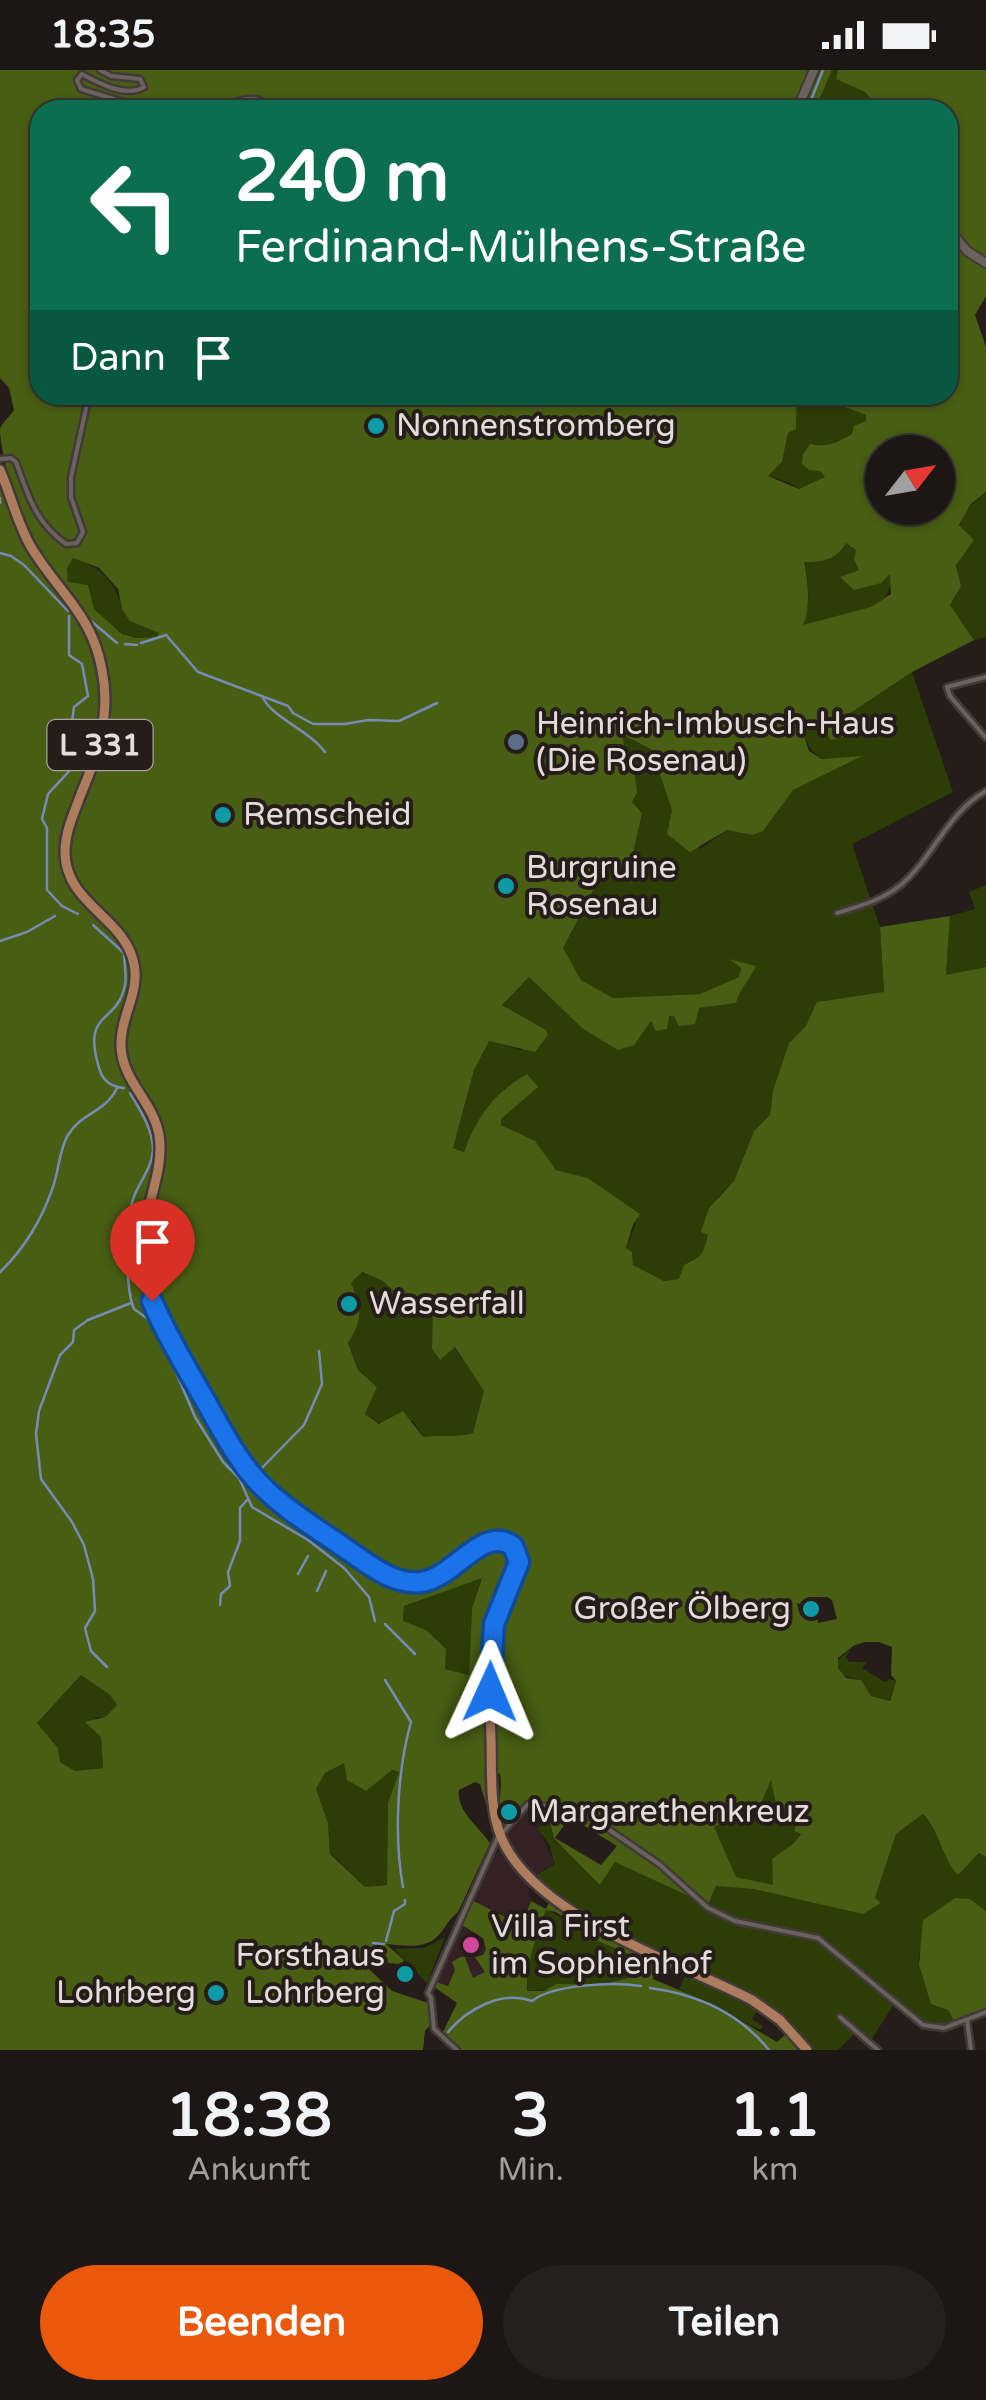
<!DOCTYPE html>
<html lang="de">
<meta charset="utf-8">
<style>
:root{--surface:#1c1614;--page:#251f1d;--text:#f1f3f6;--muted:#a09fa0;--line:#3a3534;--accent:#ea580c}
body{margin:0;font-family:"Varela Round",sans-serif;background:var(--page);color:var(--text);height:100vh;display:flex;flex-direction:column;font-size:38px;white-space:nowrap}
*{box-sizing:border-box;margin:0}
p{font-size:32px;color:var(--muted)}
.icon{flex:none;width:55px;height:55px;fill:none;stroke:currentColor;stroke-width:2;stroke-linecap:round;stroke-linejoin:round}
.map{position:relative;height:1980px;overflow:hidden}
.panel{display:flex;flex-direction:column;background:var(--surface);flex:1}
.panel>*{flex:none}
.hud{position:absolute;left:30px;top:30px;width:928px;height:305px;border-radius:30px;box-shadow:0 2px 8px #0004,0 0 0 2px var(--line);background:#0b6e4f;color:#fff;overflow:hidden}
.needle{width:65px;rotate:59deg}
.controls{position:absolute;left:865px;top:365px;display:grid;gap:20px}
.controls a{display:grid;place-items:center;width:90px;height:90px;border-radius:50%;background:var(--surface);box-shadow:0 2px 8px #0004,0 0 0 2px var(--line);font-size:50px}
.pin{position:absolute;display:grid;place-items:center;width:85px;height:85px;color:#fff;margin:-102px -42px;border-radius:50% 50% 50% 0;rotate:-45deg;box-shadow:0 0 10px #0007}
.pin .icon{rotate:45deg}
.me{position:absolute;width:110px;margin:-55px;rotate:1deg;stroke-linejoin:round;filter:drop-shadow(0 0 8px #0008)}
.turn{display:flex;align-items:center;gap:35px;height:210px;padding:0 40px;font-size:45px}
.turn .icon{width:130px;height:130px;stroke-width:2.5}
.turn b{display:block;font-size:70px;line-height:85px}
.then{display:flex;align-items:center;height:95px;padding:0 40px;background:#0003;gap:20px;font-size:38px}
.eta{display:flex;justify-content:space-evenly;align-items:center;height:170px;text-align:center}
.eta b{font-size:60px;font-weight:800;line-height:70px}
.action{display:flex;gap:20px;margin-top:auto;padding:20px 40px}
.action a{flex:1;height:115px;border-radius:60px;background:var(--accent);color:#fff;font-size:40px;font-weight:800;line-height:115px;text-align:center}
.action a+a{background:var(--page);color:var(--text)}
.status{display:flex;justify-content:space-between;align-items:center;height:70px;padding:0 50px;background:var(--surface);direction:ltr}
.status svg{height:28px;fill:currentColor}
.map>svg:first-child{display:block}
</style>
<div class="status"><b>18:35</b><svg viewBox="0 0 49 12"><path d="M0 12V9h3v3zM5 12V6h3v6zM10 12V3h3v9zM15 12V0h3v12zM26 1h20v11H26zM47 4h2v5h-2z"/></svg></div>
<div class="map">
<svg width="986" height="1980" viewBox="0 0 986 1980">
<rect width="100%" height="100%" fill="#261d1a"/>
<g fill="#332125">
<polygon points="527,1739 546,1741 548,1749 537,1757 555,1793 528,1810 530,1831 521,1854 470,1829 491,1787 510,1774 505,1764"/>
<polygon points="460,1854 483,1868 486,1878 483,1885 476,1887 486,1902 473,1908 466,1887 455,1900 448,1917 436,1912 443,1895 451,1887 447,1881"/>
</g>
<g fill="#2d3d06">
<polygon points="832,0 838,0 836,9 865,22 869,28 861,40 815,40"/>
<polygon points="797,325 842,325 846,337 866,345 866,351 853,364 823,377 820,401 826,408 799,419 788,412 768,406 782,392 788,363 796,359"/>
<path d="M986,422V567L974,570L950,535L961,516C954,490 953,461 969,438C973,432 981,428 986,422Z"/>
<path d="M846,473L857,480L860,500L840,507L890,503C899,544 832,549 802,556C811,539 809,510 804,492Z"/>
<path d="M73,488C100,498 115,509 122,539L160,563L157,567C147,567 135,570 125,565C117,561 71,518 68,510C64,502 69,495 73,488Z"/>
<path d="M912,602L953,722L852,774L880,857L884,923L818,932L806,956L789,973L773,1020L770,1045L754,1061L734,1111L718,1127L703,1184L679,1209L664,1211L633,1195L626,1179L639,1144L588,1108L556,1100L534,1071L501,1055V1049L518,1033L527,1004C494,1022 477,1047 464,1082L453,1078L474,1000L489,970L521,980L546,960L501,935L529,907L582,958L645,957C660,941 713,936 735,933C740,919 750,910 755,897L732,891L741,898L739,907L700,924L613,928L581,911L563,878L607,794L638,756L642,743L632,732L622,663L652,680L672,741L700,779L727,760L752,765L792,720L857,686C826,691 814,694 803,662L846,646Z"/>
<polygon points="986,815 986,897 946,906 950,846 975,839 969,822"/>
<path d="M361,1202L383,1211L407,1234L423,1230L434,1239L432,1279L441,1289L454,1277L485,1321L473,1363C457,1368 441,1364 423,1367L413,1351L380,1354L365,1344L377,1317L358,1300L348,1273C363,1250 362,1238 351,1213Z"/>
<polygon points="482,1507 472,1538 470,1605 445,1599 403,1551 404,1536"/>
<polygon points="853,1576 846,1587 849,1592 867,1592 862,1598 885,1612 889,1609 896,1611 889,1631 871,1626 861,1610 842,1605 836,1592"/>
<polygon points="81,1605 110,1625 117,1635 105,1647 95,1647 101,1667 103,1698 75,1701 60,1692 58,1678 37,1653"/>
<polygon points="344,1692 399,1702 388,1733 387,1815 365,1817 330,1783 328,1753 315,1719 325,1703"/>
<polygon points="771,1709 801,1763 795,1773 772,1789 774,1816 736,1807 713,1757 740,1743"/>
<path d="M923,1744C939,1763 944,1785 958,1804L980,1783L986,1787V1841C977,1835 970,1826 958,1829C941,1831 915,1879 919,1895C922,1908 929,1921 931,1934L948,1940L957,1956L945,1960L924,1956L923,1951L868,1906L895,1932L870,1972L857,1961L838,1980H812L793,1957L771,1940L581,1845L533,1807L555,1794L549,1774L537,1758L549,1750L554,1770L600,1814L615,1791L708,1835L716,1816L753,1819L793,1828H875L896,1764Z"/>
<path d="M547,1839L598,1871L646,1891V1905L604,1914L527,1921C527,1892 536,1865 547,1839Z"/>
<polygon points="445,1867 427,1913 394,1879 424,1878"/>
<polygon points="687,1903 758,1939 752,1949 763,1956 760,1960 679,1919"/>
</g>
<g fill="#475e13" fill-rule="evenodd">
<path d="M0,0H832L815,40H40V325H797L796,359L788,363L782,392L768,406L799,419L825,407L820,401L809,400L802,394L803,384L810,374C827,378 837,372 852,364L854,356L866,351V345L845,337L842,325H948V40H861L869,27L865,22L836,9L838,0H986V226L975,245L986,277V422L971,434L959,455L974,470L956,495L961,516L950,535L974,570L912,602L846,646L843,667L831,670L822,657L803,662L809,681L822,689L862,686L793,720L763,761L752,765L727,760L690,782L667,764L672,741L652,680L622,664L626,685L633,688L637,723L632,732L642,743L630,796L607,794L563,878L581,910L613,928L700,924L739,907L741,898L729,889L756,896C750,910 740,918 736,933L699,938L695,954L679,956L674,946H669L667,959L656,961L651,951L634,975L618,980L582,958L529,907L502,935L546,960L548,965L535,982L489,971L474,1000L453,1078L464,1082C477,1046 495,1022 527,1004L538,1017L501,1049V1055L535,1071L556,1100L588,1108L640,1144L633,1155L626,1178L632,1182L633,1195L664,1211L679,1209L684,1195C702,1186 702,1187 708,1165L701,1162L709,1138L734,1111L754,1061L770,1045L773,1020L789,973L806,956L817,932L884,922L880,857L950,846L946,905L986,897V1787L979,1783L958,1805C942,1788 940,1762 923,1744L896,1764L875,1828L881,1833L863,1844L753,1819L716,1816L708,1835L615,1792L600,1815L554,1769L547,1740L527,1738L523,1734L502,1753C496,1735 503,1720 500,1704L493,1701L492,1597L496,1556L522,1490L515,1473L502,1466L488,1468L438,1504L414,1509L396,1506L297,1442L279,1428L245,1391L162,1246L148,1200L150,1148L164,1081L126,992L124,972L136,889C119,867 80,828 71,804C57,766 96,704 106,666C112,643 110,613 104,590C92,541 61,520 37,481C22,457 0,386 0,359C2,353 10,346 14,340L9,318L0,308ZM882,382H938V438H882ZM846,473L856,480L854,489L859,500L840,507L854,520L881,513L890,504L891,524L871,537L803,555C811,539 808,510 804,492C823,492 836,490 846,473ZM73,488L99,498L118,519L122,539L130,551L159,563L157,567L136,568L122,564L94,539L88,515L68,512L67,499ZM362,1202L383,1211L407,1234L423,1230L433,1239L432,1279L440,1290L455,1277L484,1321L473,1363C457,1368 441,1364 423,1367L403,1341L379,1354L365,1344L377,1317L358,1300L348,1273C363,1250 362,1238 351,1213ZM812,1527H827L832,1530L837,1549L818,1553L817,1543L799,1542L797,1533L808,1537ZM865,1572H879L892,1577L891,1605L896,1611L890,1631L871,1626L861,1610L846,1608L838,1598V1588L853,1576ZM771,1710L776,1734L791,1742L796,1756L794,1761L801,1764L794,1773L772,1789L773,1815L736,1807L714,1757L740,1743L756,1745ZM570,1747L617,1776L601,1795L555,1768Z"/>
<path d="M0,415L20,460L63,522L92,572L103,624L99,669L67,754L68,811L80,830L124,876L133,904L119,985L152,1049L157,1078L144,1140L151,1234L258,1415L401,1514L432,1513L448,1506L490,1473L509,1476L516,1489L492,1550L488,1715L491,1739L488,1740L480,1714L475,1712L459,1720C456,1741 479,1757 490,1773L458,1842C450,1848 448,1853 442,1861C430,1880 405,1876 386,1874L404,1890L402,1895L379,1891L373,1885L369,1889V1899L392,1921L431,1934V1954L425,1961L423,1980H0ZM482,1508L472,1538L469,1605L445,1599L446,1579L426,1560L403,1551L404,1536ZM81,1605L110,1625L117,1635L105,1647L85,1652L101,1667L103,1698L75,1701L60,1692L58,1678L37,1653ZM344,1693L347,1710L366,1721L392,1700L399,1702L388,1733L387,1815L365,1817L330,1784L328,1753L316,1719L325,1703Z"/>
<polygon points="955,1828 970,1829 986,1841 986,1944 957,1956 948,1940 931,1934 919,1895 923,1850"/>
<path d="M470,1829L521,1855L531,1831L546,1839L550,1831L578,1849L657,1888L653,1909L712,1934L777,1972L786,1964L798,1980H459L442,1964L457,1933L433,1916L436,1912L448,1916L455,1900L452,1892L460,1887H465L473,1908L485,1902L475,1887L483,1885L486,1879L483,1868L460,1854ZM546,1840L556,1842L598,1871L645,1891L646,1904L604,1914H557L543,1921H527C526,1893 537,1865 546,1840Z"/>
</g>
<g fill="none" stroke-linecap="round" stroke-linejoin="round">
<g stroke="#768cb5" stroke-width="2.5">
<polyline points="807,40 823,0"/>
<polyline points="0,428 0,433"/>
<polyline points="0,483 11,486 24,495 68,541"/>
<polyline points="69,546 69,585 82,594 88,626 74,637 72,652 82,666 84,685 48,724 42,749 47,758 47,820 62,836 78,844"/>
<polyline points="91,551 117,573"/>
<polyline points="141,573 166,565 198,602 288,636 293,643 313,654 345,654 368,650 399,651 437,633"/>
<polyline points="125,574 137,575"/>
<path d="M263,628C273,648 310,661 325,682"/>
<path d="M93,855L124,883C124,893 127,906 125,915C117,956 80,939 100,1001C104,1012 113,1017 124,1018"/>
<polyline points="0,871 27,862 55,846"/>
<path d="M130,1023C140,1040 153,1059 153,1080C152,1097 141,1110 135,1124C125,1146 125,1218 134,1239L155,1254"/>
<path d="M0,1202C24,1179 42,1149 53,1117C59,1100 59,1080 68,1065C82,1042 105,1043 117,1018"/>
<polyline points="158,1260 195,1347 223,1392 239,1408 252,1437 308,1470 344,1498 369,1527 375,1551"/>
<polyline points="256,1404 304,1355 322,1314 319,1281"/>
<polyline points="298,1504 308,1486"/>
<polyline points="317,1521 326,1501"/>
<polyline points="220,1535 221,1524 230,1516 228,1502 240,1471 240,1438 247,1430"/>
<polyline points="385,1554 415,1584"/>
<polyline points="107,1597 91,1581 85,1558 95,1541 93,1509 84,1475 72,1452 41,1409 36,1364 39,1341 60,1285 73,1272 74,1260 88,1250 131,1233"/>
<path d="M385,1610L411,1652C397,1702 394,1767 403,1817"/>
<polyline points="386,1871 394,1841 405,1834 405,1830"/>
<polyline points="373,1873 384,1874"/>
<path d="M650,1918C696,1924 739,1943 769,1980"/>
<path d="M448,1962C467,1939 502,1920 532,1931C553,1914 614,1912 641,1916"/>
</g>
<g stroke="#423a38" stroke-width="9">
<g id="minor">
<path d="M100,0L111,6L140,9L144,17C126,28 98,13 82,4L77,10L81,19L150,40"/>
<path d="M211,40C234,33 255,19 274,40"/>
<path d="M0,389L11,388L16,392C28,425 35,452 66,474L77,473L83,462L71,427V407L89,325"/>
<polyline points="986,607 947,617 950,626 986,668"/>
<path d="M837,843C860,836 883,830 902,814C934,786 947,743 986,721"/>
<polyline points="840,1947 878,1980"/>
<polyline points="967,1950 971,1980"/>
<polyline points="457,1980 434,1959 431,1928 428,1923 497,1769 528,1734 572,1739 592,1748 659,1794 708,1838 735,1851 818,1868 923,1955 944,1958 986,1942"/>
</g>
</g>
<g stroke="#423a38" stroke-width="12">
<g id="secondary">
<polyline points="797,40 814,0"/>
<polyline points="948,158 967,181 986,193"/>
</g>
</g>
<g stroke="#423a38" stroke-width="14">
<path id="primary" d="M0,400C11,425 17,453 31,477C58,522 92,544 102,600C111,644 98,684 81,724C74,743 65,762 65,782C65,834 125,847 134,894C140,923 120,947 121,976C122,1011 153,1031 159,1065C165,1102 143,1139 143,1177C143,1194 146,1212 152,1229C163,1262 183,1292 201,1322C222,1359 241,1399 274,1427C299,1449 377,1508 407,1512C453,1518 480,1452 513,1476L519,1492C513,1514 499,1532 494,1555C486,1592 490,1632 491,1669C492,1701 489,1737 501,1767C534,1847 679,1892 752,1930L780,1950L807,1980"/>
</g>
<use href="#minor" stroke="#6c625d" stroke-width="4"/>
<use href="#secondary" stroke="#6c625d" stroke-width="8"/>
<use href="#primary" stroke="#ac7c5d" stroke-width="9"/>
</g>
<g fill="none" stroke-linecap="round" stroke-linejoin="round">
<g stroke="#114b97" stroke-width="25">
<path id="route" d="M152,1231C166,1264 184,1294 202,1325C221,1358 238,1394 266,1420C290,1443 319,1460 346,1479C369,1494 392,1515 421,1512C455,1508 482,1454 513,1476L519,1492L494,1554L490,1622"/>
</g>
<use href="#route" stroke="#1a73e8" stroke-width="18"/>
</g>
<g fill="#0f9aa8" stroke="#261d1a" stroke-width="4">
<circle cx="376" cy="356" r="10"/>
<circle cx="223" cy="745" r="10"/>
<circle cx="506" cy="816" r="10"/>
<circle cx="349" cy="1234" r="10"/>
<circle cx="811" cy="1539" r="10"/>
<circle cx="509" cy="1742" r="10"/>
<circle cx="405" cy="1904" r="10"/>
<circle cx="216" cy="1923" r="10"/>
</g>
<circle fill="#5c6f8a" stroke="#261d1a" stroke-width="4" cx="516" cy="672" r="10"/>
<circle fill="#d1479c" stroke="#261d1a" stroke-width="4" cx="471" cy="1875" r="10"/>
<g text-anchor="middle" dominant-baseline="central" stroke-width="8" stroke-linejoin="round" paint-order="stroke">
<rect fill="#261d1a" stroke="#aaa3a0" stroke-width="2.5" x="47.5" y="650" width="105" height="50" rx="8"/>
<g font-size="30" font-weight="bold" fill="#e3ddda">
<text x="100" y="675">L 331</text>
</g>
<g font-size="32" fill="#e3ddda" stroke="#261d1a" text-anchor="start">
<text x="396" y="356">Nonnenstromberg</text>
<text x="536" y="654">Heinrich-Imbusch-Haus<tspan x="536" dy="37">(Die Rosenau)</tspan></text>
<text x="243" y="745">Remscheid</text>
<text x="526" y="798">Burgruine<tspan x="526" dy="37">Rosenau</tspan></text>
<text x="369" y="1234">Wasserfall</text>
<text x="791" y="1539" text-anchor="end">Großer Ölberg</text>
<text x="529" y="1742">Margarethenkreuz</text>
<text x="491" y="1857">Villa First<tspan x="491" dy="37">im Sophienhof</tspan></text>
<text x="385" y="1886" text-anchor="end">Forsthaus<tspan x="385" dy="37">Lohrberg</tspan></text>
<text x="196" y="1923" text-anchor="end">Lohrberg</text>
</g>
</g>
</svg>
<div class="controls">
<a><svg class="needle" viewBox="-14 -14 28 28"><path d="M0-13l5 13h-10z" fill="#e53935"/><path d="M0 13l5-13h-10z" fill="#a09fa0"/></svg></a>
</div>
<div class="pin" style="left:152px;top:1231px;background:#d93025"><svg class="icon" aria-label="arrive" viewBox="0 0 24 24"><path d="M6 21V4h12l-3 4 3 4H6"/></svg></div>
<svg class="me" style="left:490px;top:1622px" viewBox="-20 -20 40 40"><path d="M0-17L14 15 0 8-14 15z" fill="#1a73e8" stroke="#fff" stroke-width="4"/></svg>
<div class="hud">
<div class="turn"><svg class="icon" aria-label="left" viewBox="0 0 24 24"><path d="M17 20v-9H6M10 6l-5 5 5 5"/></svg><div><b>240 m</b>Ferdinand-Mülhens-Straße</div></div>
<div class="then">Dann<svg class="icon" aria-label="arrive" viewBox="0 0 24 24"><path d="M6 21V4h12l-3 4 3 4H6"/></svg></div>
</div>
</div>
<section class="panel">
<div class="eta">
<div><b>18:38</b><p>Ankunft</p></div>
<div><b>3</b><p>Min.</p></div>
<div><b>1.1</b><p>km</p></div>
</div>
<div class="action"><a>Beenden</a><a>Teilen</a></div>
</section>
